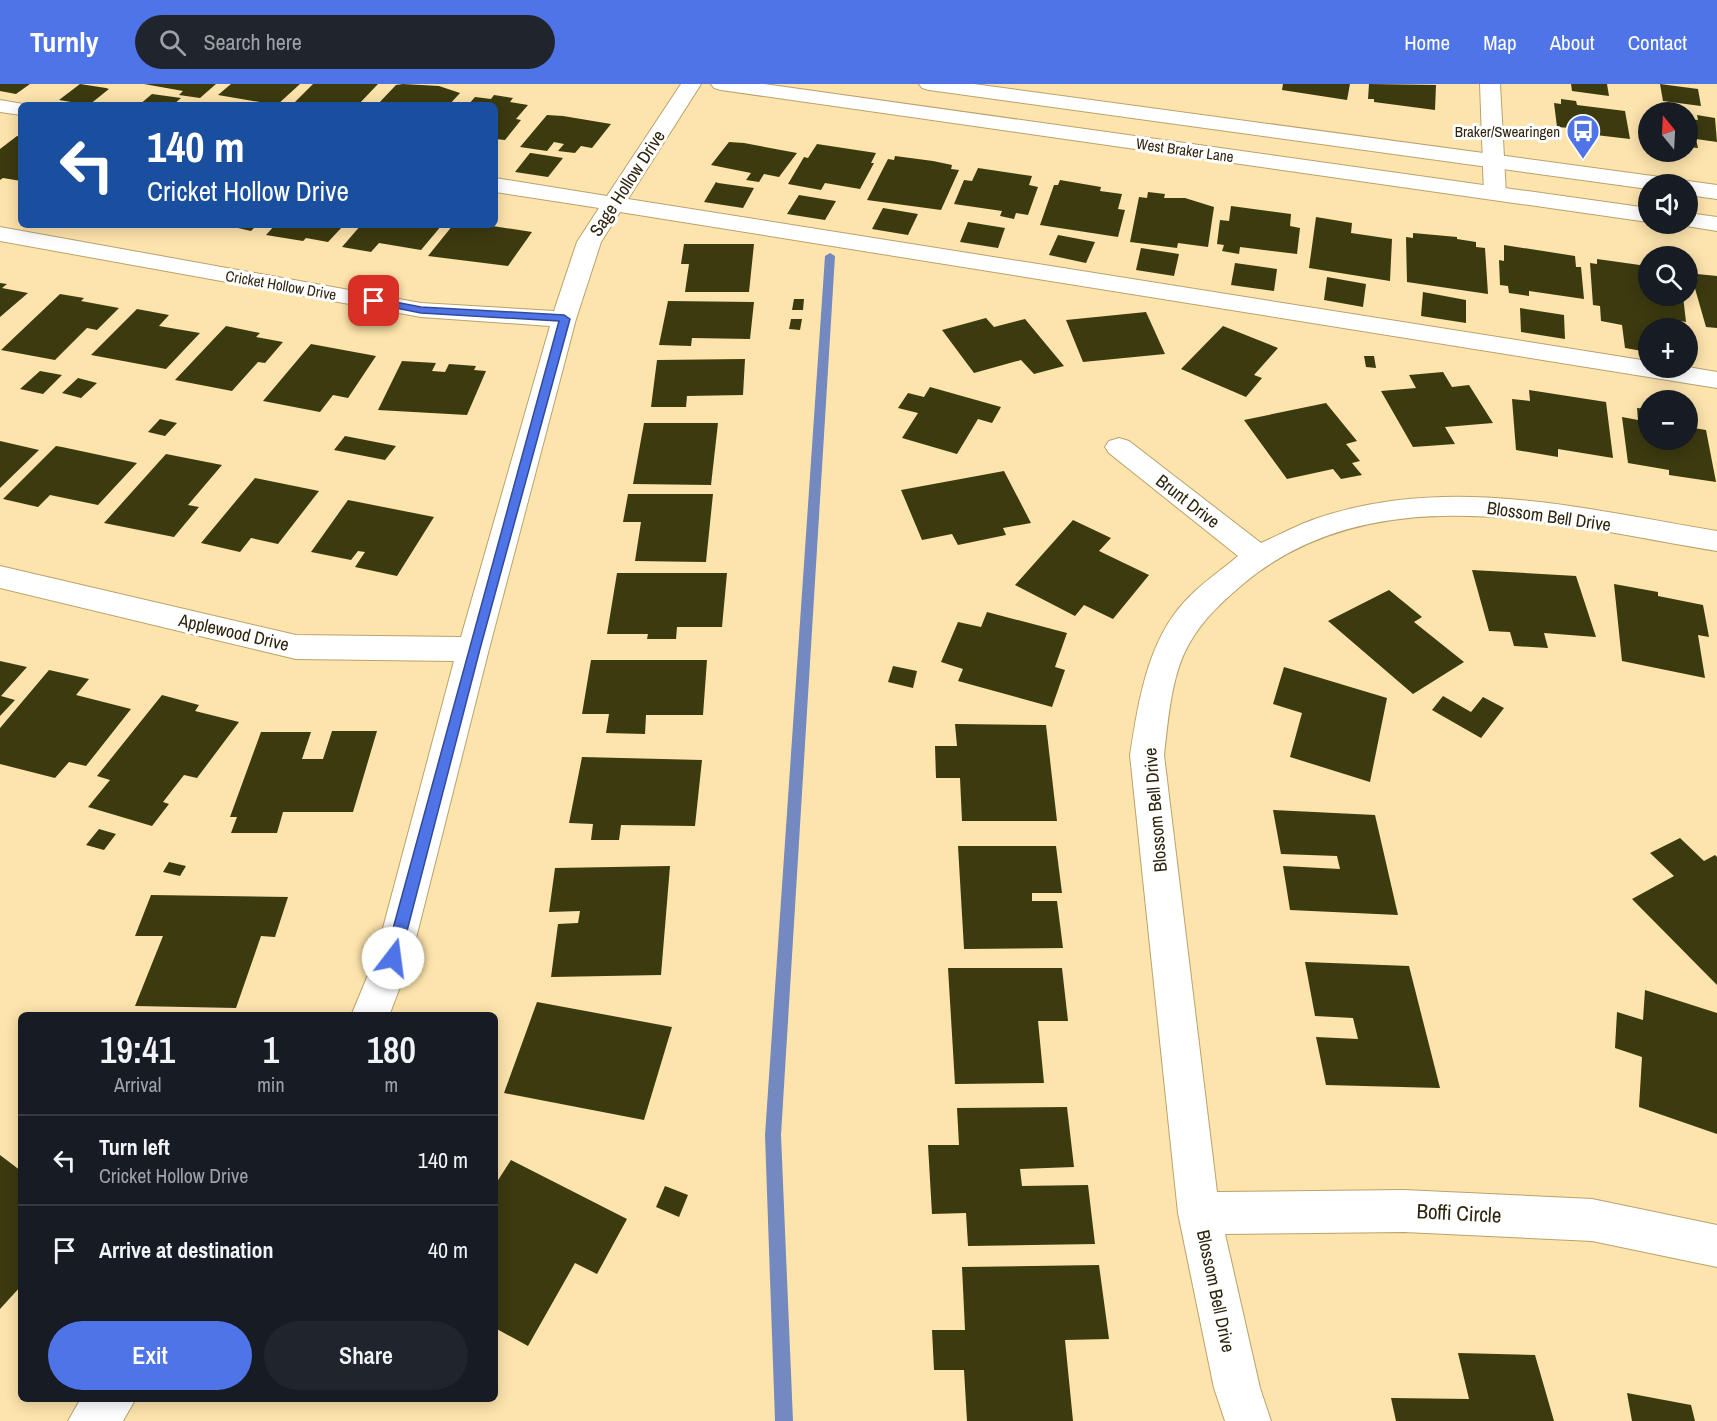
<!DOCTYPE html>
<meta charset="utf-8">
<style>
:root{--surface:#171b24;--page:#20242c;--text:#f1f3f6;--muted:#9ea1a6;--line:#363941;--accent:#4e74e8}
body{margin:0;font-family:"Archivo Narrow",sans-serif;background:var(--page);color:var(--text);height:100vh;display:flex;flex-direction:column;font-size:22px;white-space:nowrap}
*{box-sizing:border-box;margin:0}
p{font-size:20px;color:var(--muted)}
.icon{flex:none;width:33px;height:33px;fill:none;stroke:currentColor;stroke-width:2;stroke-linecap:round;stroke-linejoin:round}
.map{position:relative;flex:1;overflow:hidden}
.panel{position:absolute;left:18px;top:928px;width:480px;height:390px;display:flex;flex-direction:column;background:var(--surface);border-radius:9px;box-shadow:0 3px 15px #0003}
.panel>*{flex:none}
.top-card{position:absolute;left:18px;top:18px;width:480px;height:126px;border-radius:9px;box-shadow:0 3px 15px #0003;background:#1a4fa0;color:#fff;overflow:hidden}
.needle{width:39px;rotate:342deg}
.tools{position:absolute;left:1638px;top:18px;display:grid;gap:12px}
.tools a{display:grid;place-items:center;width:60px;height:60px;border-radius:50%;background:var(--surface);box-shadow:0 3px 15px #0003;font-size:30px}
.pin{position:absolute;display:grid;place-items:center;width:51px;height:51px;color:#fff;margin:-26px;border-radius:12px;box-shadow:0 3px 9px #0006}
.me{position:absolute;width:66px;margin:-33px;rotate:15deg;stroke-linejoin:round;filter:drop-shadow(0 0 4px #0008)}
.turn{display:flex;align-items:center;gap:21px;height:126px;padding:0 30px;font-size:27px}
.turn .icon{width:78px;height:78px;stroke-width:2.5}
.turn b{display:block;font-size:42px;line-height:51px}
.eta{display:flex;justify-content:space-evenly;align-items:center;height:102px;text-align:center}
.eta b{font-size:36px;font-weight:600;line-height:42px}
.button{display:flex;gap:12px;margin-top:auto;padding:12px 30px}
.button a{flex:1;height:69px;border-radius:36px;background:var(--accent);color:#fff;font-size:24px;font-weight:600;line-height:69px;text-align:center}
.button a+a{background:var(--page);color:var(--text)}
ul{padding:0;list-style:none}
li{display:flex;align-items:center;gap:18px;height:90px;padding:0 30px;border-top:2px solid var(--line)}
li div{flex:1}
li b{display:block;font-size:22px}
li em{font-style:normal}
header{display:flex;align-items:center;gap:36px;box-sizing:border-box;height:84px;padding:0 30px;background:var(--accent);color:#fff}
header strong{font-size:28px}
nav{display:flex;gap:33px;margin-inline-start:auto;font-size:21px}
.search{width:420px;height:54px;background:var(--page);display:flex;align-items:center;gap:15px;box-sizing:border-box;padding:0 21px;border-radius:33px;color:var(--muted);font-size:22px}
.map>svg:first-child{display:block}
</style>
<header>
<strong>Turnly</strong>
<div class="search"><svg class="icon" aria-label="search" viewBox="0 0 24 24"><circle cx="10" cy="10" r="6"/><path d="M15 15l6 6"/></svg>Search here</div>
<nav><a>Home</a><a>Map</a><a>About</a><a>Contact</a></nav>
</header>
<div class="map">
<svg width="1717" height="1337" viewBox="0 0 1717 1337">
<rect width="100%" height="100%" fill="#fde4ac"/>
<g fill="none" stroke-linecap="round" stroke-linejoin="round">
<polygon fill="#7489bf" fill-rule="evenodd" points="830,169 835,172 781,1051 793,1337 775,1337 765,1051 825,172"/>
</g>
<g fill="#3c3a0f">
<polygon points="0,0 30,0 16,10 0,7"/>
<polygon points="80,0 106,4 109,5 89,21 59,16"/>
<polygon points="144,0 216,0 200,14 179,11 183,7"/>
<polygon points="231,0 300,0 277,21 218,11"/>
<polygon points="313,0 378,0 358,21 292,21"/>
<polygon points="403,0 439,2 460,9 449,21 377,21 396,1"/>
<polygon points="1283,0 1350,0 1347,16 1282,6"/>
<polygon points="1369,0 1436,1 1435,26 1374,18 1374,15 1368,15"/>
<polygon points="1571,0 1607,0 1609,12 1572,7"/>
<polygon points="1660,0 1698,5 1701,22 1663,17"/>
<polygon points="152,10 181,14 173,21 139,21"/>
<polygon points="494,11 513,14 510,18 528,21 516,35 521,36 505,56 495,55 495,21 468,21 475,13 491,15"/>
<polygon points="1561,15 1576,17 1577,21 1625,27 1630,55 1570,48 1570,44 1557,43 1554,19 1561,20"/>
<polygon points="547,31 563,32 611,40 592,64 581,62 575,69 558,67 564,60 554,58 547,67 520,63"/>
<polygon points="1697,31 1715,34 1717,58 1696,55 1698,64 1688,63 1688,35 1698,36"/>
<polygon points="17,52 21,53 21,97 3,94 0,96 0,65"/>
<polygon points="729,58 744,59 797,69 779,93 764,90 759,98 746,96 751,89 711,81"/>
<polygon points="817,60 876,69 871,79 874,79 860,105 825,99 821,106 788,100 804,73 808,74"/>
<polygon points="530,69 531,69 563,74 548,93 515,88"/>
<polygon points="895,72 933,77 952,81 951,85 959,86 941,126 867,116 888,75 894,76"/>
<polygon points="978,84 1032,92 1029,101 1038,103 1028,131 1016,129 1014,135 1000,132 1002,127 954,120 964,96 972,97"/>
<polygon points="1060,96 1101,103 1100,107 1122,110 1118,125 1125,126 1118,153 1040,141 1054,101 1058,101"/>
<polygon points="716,98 718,99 754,104 743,124 704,118"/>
<polygon points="1148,108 1165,110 1164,114 1185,114 1214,123 1208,163 1178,159 1177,164 1130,158 1139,113 1147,114"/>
<polygon points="799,111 829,116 836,117 825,136 787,130"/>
<polygon points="1231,122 1291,130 1290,142 1300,144 1297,170 1240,163 1239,170 1222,167 1224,161 1217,160 1220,136 1229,137"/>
<polygon points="883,124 918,130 908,151 872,145"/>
<polygon points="1316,133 1352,139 1351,149 1392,155 1390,197 1309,184"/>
<polygon points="968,138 1005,144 998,164 960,158"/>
<polygon points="225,141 257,141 251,147"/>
<polygon points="275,141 344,141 328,158 306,154 303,157 266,151"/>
<polygon points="361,141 442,141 421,166 379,159 371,168 342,163"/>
<polygon points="453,141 486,141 532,148 508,182 428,172"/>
<polygon points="1413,149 1457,153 1457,155 1476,158 1476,163 1485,164 1488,210 1407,198 1406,153 1413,154"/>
<polygon points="1058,151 1095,158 1086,179 1049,171"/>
<polygon points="684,160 754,160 749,208 685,208 689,180 681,180"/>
<polygon points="1504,161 1575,172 1576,183 1581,183 1584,215 1529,207 1529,212 1509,209 1508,202 1500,201 1499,176 1504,177"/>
<polygon points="1141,164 1179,170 1174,192 1136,186"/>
<polygon points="1597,175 1647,182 1648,212 1683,212 1686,238 1673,236 1674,244 1648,244 1648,268 1625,264 1622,241 1601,237 1600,222 1593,221 1590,179 1597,180"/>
<polygon points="1235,179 1277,185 1274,207 1231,201"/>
<polygon points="1697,190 1717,192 1717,244 1706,243 1692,194 1698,195"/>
<polygon points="1327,193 1366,200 1363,223 1324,216"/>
<polygon points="0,199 7,200 2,204 28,209 0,233"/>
<polygon points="1423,208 1466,216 1466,239 1421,232"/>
<polygon points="60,210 84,214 81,217 119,224 97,246 87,244 55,276 1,266"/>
<polygon points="794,215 804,215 803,226 792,226"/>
<polygon points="668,217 754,218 750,255 692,254 691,262 659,261"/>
<polygon points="1520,224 1564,231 1565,255 1521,248"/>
<polygon points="137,225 169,231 159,242 200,249 166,285 91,271"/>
<polygon points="1146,228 1165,270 1083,278 1066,236"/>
<polygon points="986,234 994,243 1025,235 1064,282 1034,290 1021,276 974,289 942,246"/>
<polygon points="791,235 802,235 800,246 789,245"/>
<polygon points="226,242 260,249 256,253 283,258 265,279 258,278 232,307 175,296"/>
<polygon points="1223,242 1278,264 1254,291 1262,294 1246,313 1181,285"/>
<polygon points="311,260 376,272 348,314 333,311 320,328 263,317"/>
<polygon points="1364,272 1374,272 1376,284 1366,283"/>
<polygon points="745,275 743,311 687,312 686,323 651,323 657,276"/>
<polygon points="402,277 436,279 432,287 445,288 449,280 476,282 474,286 486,287 467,331 378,326"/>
<polygon points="40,287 62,291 43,310 20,305"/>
<polygon points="1443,288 1452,303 1469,301 1493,339 1445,343 1455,360 1413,363 1381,307 1416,304 1409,291"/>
<polygon points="78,294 97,299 81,314 62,309"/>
<polygon points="930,303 1001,323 992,339 978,335 957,370 902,354 918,329 898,324 908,309 924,313"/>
<polygon points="1529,306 1606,318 1613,374 1558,365 1558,373 1516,366 1512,315 1530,317"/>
<polygon points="1326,319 1357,357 1346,360 1360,377 1352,379 1362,391 1341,395 1333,385 1287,395 1244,336"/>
<polygon points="1637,324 1648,325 1648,356 1688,356 1688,343 1706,346 1716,398 1669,391 1669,386 1628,379 1622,333 1638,336"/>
<polygon points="160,335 177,339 165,352 148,348"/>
<polygon points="644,339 718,339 711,401 633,400"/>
<polygon points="345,352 396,362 385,376 334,366"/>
<polygon points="0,357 39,366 0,404"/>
<polygon points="56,362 62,363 137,379 98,421 50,411 38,423 3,415"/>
<polygon points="166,370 222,381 188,421 199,423 174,453 104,439"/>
<polygon points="1004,387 1031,439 1003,444 1006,451 958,461 952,450 922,456 901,406"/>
<polygon points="255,394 319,407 278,460 251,454 240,468 201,459"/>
<polygon points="628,410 713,410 706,478 635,477 641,438 623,438"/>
<polygon points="348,416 434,433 397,492 355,483 365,468 358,467 351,476 311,468"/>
<polygon points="1073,436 1111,454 1099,467 1149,491 1113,535 1084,521 1075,532 1015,501"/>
<polygon points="1472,486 1576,492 1596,553 1544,549 1548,564 1514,562 1510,548 1489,547"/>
<polygon points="617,489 727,489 722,543 677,543 676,555 647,555 648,550 607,550"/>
<polygon points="1614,500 1658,508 1658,512 1703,521 1709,553 1698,551 1705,594 1622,577"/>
<polygon points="1389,506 1422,533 1414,538 1464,578 1413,610 1328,537"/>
<polygon points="987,528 1067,549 1055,583 1065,586 1052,623 958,597 963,585 941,578 958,538 981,543"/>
<polygon points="591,576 707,576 703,631 646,631 645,650 606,649 609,630 582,630"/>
<polygon points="0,577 27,583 1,612 15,616 0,632"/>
<polygon points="893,582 917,587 913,604 888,598"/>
<polygon points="1284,583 1387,614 1370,698 1290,673 1302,629 1273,620"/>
<polygon points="49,586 89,595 76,611 131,625 86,682 69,678 55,694 0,680 0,644"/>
<polygon points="162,611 199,621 195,627 239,638 197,694 184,691 163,718 169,720 152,742 88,723 110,696 97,692"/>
<polygon points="1443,612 1471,628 1483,613 1504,624 1481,654 1432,626"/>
<polygon points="955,640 1046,641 1057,737 962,737 960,694 936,694 935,662 957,662"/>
<polygon points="332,647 377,647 353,728 283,728 277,749 231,749 237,733 230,733 261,648 311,648 302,675 323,675"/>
<polygon points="582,673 702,676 695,742 621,741 619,756 591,756 593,740 569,739"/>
<polygon points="1273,726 1375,731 1398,831 1290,826 1283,782 1340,785 1337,772 1281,770"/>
<polygon points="99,745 116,750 104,766 86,761"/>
<polygon points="1680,754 1704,777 1715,771 1717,773 1717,901 1632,815 1674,792 1650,769"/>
<polygon points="958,762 1056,762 1062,809 1032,809 1032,817 1057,817 1063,864 964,865"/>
<polygon points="169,778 186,782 180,792 163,788"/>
<polygon points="670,782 661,891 551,893 558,840 578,839 580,827 549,828 555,784"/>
<polygon points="151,811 288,813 275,853 261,852 236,924 135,922 163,852 135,852"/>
<polygon points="1305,878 1409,882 1440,1004 1326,1001 1316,953 1358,955 1353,934 1315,932"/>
<polygon points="948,884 1062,884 1068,937 1038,937 1044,999 955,1000"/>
<polygon points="1645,906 1717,929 1717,1050 1639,1023 1642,973 1615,964 1617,928 1643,936"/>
<polygon points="537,918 672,943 644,1036 504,1009"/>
<polygon points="1067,1023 1074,1083 1020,1085 1022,1102 1088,1101 1095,1160 968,1162 966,1129 932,1130 928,1061 959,1061 957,1024"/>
<polygon points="0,1071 21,1087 21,1202 0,1225"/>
<polygon points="511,1076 627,1135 597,1190 575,1179 528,1262 495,1244 495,1101"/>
<polygon points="665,1102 688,1111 679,1133 656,1123"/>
<polygon points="1099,1181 1109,1255 1065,1256 1073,1337 967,1337 964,1286 934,1286 932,1246 965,1246 962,1183"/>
<polygon points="1458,1269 1535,1271 1554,1337 1396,1337 1391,1314 1469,1315"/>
<polygon points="1627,1309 1691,1321 1695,1337 1632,1337"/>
</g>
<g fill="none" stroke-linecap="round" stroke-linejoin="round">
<g stroke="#b9a26c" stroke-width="2">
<g id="minor">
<polygon points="681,0 701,0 628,115 1648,277 1648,284 1688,283 1717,288 1717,304 620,128 601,158 576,235 489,565 411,874 389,932 351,932 375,874 454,577 296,575 0,504 0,482 296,551 461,553 550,242 421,233 0,157 0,143 421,219 554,227 577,158 599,124 495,108 495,94 607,112"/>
<polygon points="1480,0 1500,0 1506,110 1503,115 1487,115 1484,110"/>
<polygon points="0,16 29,21 21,21 21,31 0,28"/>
<path d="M1119,354L1129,357L1261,459C1279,451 1297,441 1315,435C1447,389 1584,425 1717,447V467C1562,442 1377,388 1243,500C1222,518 1203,535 1189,560C1171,591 1168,637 1164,671L1217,1108L1404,1106L1592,1115L1717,1141V1183L1592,1157L1404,1148L1225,1150L1260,1304L1271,1337H1225L1214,1304L1178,1129L1130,671C1139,615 1148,551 1192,510C1206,496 1223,485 1238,472L1109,369L1105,363L1109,357Z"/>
<polygon points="80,1316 135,1316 123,1337 68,1337"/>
</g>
</g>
<g stroke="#b9a26c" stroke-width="2">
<g id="major">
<polygon points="711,0 764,0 1648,124 1648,138 721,6 714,4"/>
<polygon points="919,0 974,0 1660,93 1668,95 1671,100 1648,100 1648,105 929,6 922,4"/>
<polygon points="1688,97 1717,101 1717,115 1688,111 1688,100 1679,100"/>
<polygon points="1688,129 1717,133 1717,147 1680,141 1688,140"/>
</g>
</g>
<use href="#minor" fill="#fff" fill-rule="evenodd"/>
<use href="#major" fill="#fff" fill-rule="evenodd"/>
</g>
<polygon fill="#4e74e8" stroke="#334b97" stroke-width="1.5" points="374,214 421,223 564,231 570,235 480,565 400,874 398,879 393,881 387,879 385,874 559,237 421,229 371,219 369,217"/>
<defs>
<g id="bus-pin" transform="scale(1.725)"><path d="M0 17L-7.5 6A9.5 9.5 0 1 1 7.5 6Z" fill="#4e74e8" stroke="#fff"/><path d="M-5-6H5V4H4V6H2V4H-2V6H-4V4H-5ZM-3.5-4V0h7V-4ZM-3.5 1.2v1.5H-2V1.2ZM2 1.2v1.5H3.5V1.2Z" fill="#fff"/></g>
</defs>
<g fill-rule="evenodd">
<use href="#bus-pin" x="1583" y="47"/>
</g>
<g text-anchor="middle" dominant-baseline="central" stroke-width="6" stroke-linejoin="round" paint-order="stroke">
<g font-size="15" fill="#2f250f" stroke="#fff" text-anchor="end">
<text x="1560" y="47">Braker/Swearingen</text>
</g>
<g font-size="15" fill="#2f250f" stroke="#fff">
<text transform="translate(1185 66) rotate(8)">West Braker Lane</text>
<text transform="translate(281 201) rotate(10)">Cricket Hollow Drive</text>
</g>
<g font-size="18" fill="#2f250f" stroke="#fff">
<text transform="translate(627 99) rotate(-57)">Sage Hollow Drive</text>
<text transform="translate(1188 417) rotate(38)">Brunt Drive</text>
<text transform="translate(1549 432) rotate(8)">Blossom Bell Drive</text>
<text transform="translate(234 548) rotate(13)">Applewood Drive</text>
<text transform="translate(1155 726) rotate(-95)">Blossom Bell Drive</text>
<text transform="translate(1216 1207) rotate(78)">Blossom Bell Drive</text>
</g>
<g font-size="21" fill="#2f250f" stroke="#fff">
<text transform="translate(1459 1129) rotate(3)">Boffi Circle</text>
</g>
</g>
</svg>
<div class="tools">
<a><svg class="needle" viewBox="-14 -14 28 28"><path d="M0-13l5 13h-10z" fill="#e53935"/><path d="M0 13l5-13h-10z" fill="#9ea1a6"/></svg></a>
<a><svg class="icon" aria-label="sound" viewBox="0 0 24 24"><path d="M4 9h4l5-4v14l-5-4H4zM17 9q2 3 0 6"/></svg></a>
<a><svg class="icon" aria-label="search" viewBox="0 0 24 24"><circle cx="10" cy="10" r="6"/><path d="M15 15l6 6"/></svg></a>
<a>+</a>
<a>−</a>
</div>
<div class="pin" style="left:374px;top:217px;background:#d93025"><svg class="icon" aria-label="arrive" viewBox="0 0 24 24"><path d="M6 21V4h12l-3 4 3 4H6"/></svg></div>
<svg class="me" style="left:393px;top:874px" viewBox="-20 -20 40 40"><circle r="19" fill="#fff"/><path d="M0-13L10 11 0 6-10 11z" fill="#4e74e8"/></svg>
<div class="top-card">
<div class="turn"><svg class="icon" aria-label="left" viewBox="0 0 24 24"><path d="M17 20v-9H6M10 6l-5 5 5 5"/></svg><div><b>140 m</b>Cricket Hollow Drive</div></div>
</div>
<section class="panel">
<div class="eta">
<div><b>19:41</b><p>Arrival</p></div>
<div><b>1</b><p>min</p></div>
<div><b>180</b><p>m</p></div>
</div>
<ul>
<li><svg class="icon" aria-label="left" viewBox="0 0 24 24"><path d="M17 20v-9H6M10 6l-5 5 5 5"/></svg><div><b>Turn left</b><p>Cricket Hollow Drive</p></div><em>140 m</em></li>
<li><svg class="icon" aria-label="arrive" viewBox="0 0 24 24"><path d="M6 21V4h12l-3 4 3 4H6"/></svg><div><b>Arrive at destination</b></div><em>40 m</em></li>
</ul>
<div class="button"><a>Exit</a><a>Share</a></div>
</section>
</div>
